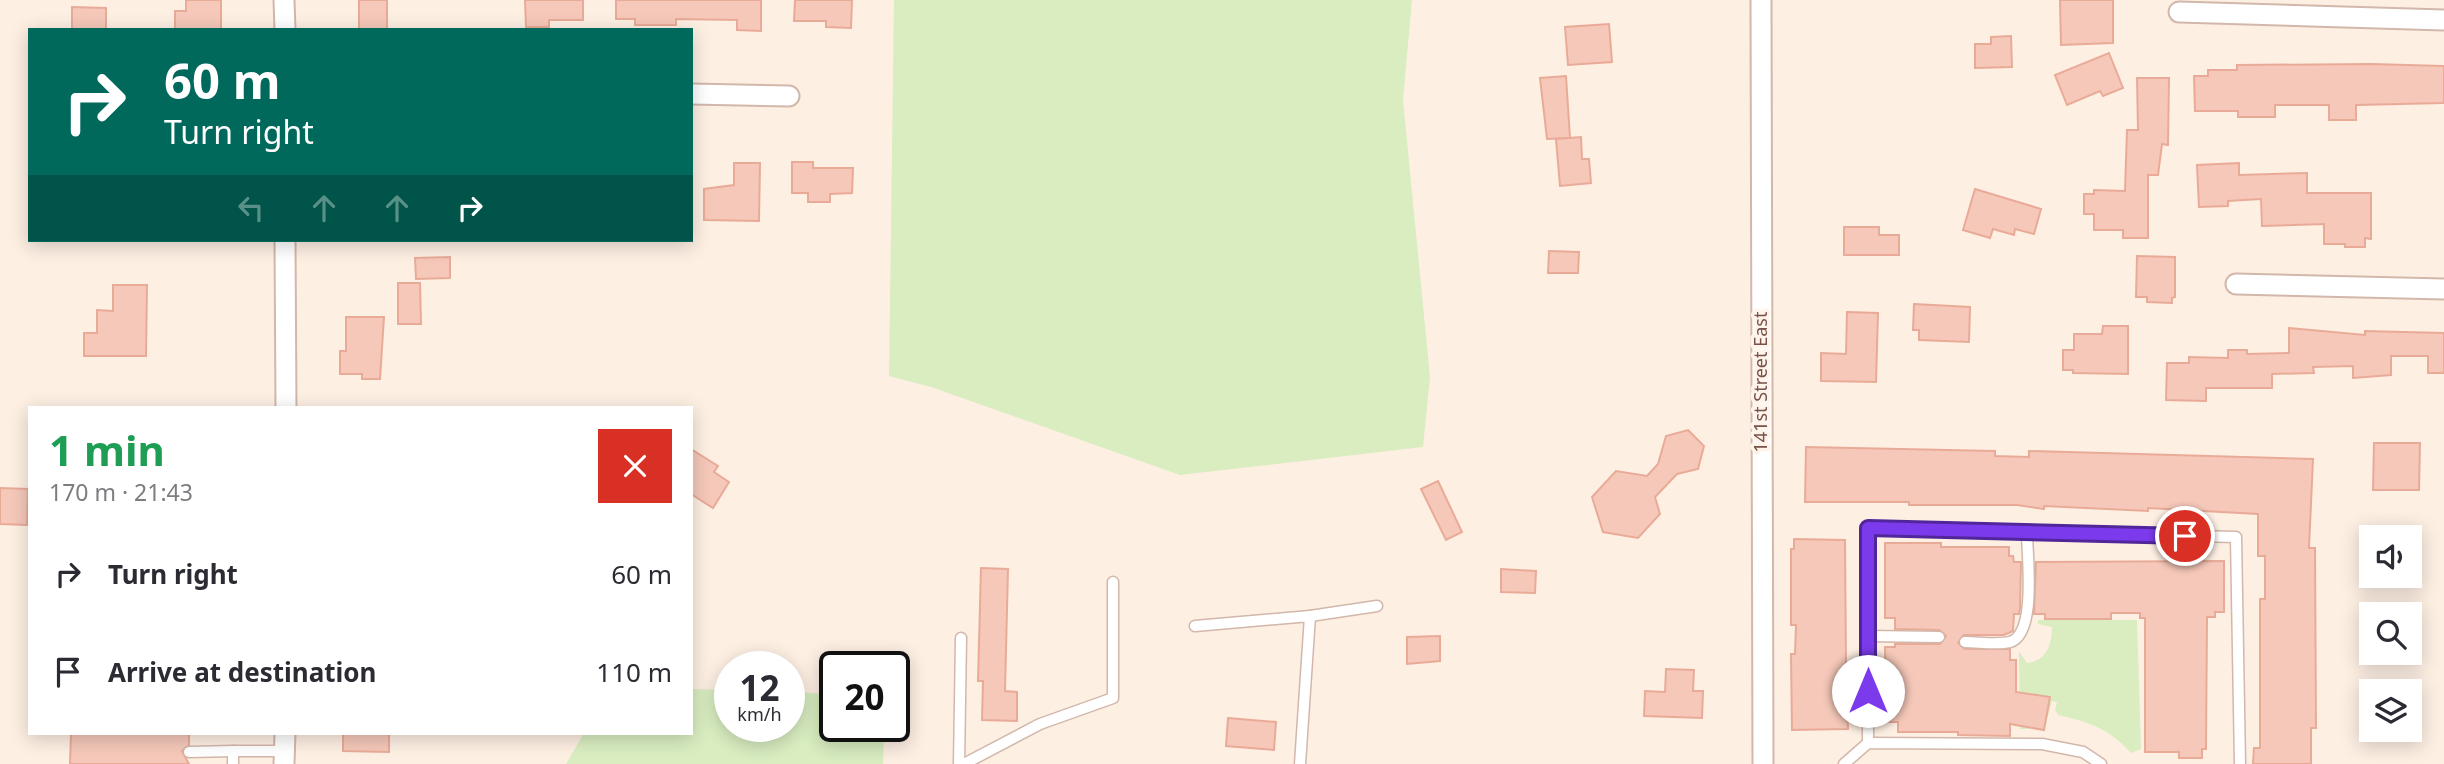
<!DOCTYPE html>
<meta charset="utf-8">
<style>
:root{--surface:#fff;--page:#f2f2f3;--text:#2b2b33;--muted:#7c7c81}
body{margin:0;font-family:"Noto Sans",sans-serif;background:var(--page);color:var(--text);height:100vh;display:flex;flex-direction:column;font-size:26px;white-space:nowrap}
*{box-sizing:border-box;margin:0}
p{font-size:23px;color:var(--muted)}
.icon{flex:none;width:38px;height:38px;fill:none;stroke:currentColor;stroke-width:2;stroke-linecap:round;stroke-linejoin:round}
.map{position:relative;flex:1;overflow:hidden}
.panel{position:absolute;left:28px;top:406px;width:665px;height:329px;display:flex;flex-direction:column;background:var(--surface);border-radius:0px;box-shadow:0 4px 18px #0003}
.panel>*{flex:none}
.banner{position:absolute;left:28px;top:28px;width:665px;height:214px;border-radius:0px;box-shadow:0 4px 18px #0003;background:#00695c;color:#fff;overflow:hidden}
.tools{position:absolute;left:2359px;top:525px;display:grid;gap:14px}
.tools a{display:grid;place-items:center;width:63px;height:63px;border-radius:0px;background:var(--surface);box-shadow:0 4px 18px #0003;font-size:35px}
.speed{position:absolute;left:714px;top:651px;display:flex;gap:14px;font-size:35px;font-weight:700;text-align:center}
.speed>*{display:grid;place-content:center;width:91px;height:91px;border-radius:50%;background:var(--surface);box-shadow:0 4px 18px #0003;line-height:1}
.speed small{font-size:18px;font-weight:400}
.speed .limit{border:4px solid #111;border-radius:10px;background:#fff;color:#111}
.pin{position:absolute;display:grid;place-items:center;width:60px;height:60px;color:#fff;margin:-30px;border:4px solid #fff;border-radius:50%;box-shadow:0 2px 7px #0007}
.me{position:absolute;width:77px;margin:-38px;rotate:0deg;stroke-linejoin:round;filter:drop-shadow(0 0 5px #0008)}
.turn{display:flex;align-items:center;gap:24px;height:147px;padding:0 21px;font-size:32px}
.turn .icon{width:91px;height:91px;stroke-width:2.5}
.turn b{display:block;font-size:49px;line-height:60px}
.lanes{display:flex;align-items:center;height:66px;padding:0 21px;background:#0003;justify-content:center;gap:35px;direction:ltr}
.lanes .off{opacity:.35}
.round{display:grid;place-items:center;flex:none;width:74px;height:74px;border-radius:0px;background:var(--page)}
.overview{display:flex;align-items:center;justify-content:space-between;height:119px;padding:0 21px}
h1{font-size:42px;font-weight:700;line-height:52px;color:#1e9e55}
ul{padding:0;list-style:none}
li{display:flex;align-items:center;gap:21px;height:98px;padding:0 21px}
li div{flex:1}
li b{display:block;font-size:26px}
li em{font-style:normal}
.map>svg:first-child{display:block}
</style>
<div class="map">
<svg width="2444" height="764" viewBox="0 0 2444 764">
<rect width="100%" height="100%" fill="#feefe3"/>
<g fill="#d9edc1">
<polygon points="894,0 1412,0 1403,100 1430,377 1423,447 1180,475 931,387 889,376"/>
<path d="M2038,620H2137L2141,749L2131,753C2110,729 2089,722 2058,715L2055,710L2057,702L2052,701L2048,716L2029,729H2020L2019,651L2027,663C2047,661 2052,644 2052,627L2038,624Z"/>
<polygon points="691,689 730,690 730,726 789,726 789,691 835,695 835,726 884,726 883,764 566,764 584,733 691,733"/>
</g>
<g fill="#f5c8b9" stroke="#e9ab98" stroke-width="2">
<polygon points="186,0 221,0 221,30 175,30 175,11 186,11"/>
<rect x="359" y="0" width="28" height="30"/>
<polygon points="525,0 583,0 583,20 549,20 549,27 526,27"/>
<polygon points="616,0 761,0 761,31 737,30 737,20 676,19 676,25 635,25 635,19 616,19"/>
<polygon points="795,0 852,0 851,28 826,27 826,21 794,21"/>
<polygon points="2060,0 2113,0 2113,43 2061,45"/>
<polygon points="72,7 106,8 106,30 72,30"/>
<polygon points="1609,24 1612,62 1568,65 1565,27"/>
<polygon points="2011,36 2012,67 1975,68 1975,44 1991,44 1991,37"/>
<polygon points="2109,53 2123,88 2103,96 2100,91 2067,105 2055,75"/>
<polygon points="2371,64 2444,66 2444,103 2356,105 2356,120 2329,120 2329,105 2275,105 2275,117 2238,117 2238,111 2195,111 2194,76 2208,76 2208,70 2237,70 2237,65"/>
<polygon points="1566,76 1570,138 1547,139 1540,78"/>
<polygon points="2137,78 2169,78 2168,145 2162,144 2158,175 2148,175 2148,238 2123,238 2123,230 2094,230 2094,214 2084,214 2084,194 2094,194 2094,190 2125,191 2127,130 2138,130"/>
<polygon points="1581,137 1582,159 1589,159 1591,183 1560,186 1556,139"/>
<polygon points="792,162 813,162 813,168 853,168 852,193 830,194 830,202 808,202 808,193 792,193"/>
<polygon points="734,163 760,163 759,221 704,220 704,189 734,185"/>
<polygon points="2239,163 2239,175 2307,173 2307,193 2371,193 2371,239 2365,238 2365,247 2345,247 2345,244 2324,244 2324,224 2262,226 2261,199 2228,201 2228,206 2199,207 2197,165"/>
<polygon points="1975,189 2041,209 2034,234 2015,229 2014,235 1993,229 1990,238 1963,230"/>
<polygon points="1844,227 1879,227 1879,235 1899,235 1899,255 1844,255"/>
<polygon points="1549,251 1579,252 1578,273 1548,273"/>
<polygon points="2137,256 2175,257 2175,297 2172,298 2172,303 2147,302 2147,297 2136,297"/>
<polygon points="450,257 450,278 416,279 415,258"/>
<polygon points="398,283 420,283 421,324 398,324"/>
<polygon points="113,285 147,285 146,356 84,356 84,333 97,333 97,310 113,311"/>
<polygon points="1914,304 1970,307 1969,342 1919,340 1919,330 1913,330"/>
<polygon points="1847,312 1878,313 1876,382 1821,381 1821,353 1846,354"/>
<polygon points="346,317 384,317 380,379 362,379 362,374 340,374 340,351 346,351"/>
<polygon points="2103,326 2128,326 2128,374 2073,373 2073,370 2063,370 2063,350 2074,350 2074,334 2102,334"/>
<polygon points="2289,328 2365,335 2365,331 2444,333 2444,373 2428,373 2428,356 2391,356 2391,375 2353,378 2353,366 2313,367 2314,373 2272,374 2272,388 2206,388 2206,401 2166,400 2167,363 2189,363 2189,357 2228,358 2228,350 2247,350 2247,354 2289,353"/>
<polygon points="1688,430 1704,446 1698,469 1677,474 1655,497 1660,514 1638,538 1603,532 1592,497 1616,471 1647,476 1658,464 1666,436"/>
<polygon points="2374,443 2420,443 2419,490 2373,490"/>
<polygon points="1806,447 1995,451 1995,456 2029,457 2029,451 2313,459 2309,548 2315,548 2316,728 2311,728 2311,764 2253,764 2254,748 2260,748 2260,599 2265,599 2265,556 2258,556 2258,514 2148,508 2148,511 2044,506 2044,509 2017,505 1909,505 1909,502 1805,502"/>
<polygon points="691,449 718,466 714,472 729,482 713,508 691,494"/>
<polygon points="1438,481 1462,532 1446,540 1421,489"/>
<polygon points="0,488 28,489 27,525 0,524"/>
<polygon points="1794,539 1845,540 1846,669 1841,669 1842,703 1847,703 1848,729 1792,730 1791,654 1795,654 1796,625 1791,625 1791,549 1794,549"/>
<polygon points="1885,543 1941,543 1941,547 2009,547 2009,556 2013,556 2014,562 2021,562 2020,609 2019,614 2014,614 2013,631 2004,635 1964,635 1958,643 1965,649 2010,649 2010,660 2016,660 2016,692 2050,697 2044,730 2010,724 2010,736 1958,735 1958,732 1898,732 1898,722 1886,722 1885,647 1895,647 1895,644 1940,644 1946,636 1939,630 1895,629 1895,618 1885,618"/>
<polygon points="2224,561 2224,612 2215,612 2215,617 2207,617 2206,749 2202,749 2202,758 2179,758 2179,752 2145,752 2145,618 2140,618 2140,613 2111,613 2111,619 2045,619 2045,614 2034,614 2036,562"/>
<polygon points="981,568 1008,569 1005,691 1017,692 1017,721 982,720 983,681 978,681"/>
<polygon points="1501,569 1536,571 1535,593 1501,592"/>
<polygon points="1440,636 1440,661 1407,664 1407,637"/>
<polygon points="1666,669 1694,670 1693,691 1703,691 1702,718 1644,716 1645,691 1665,692"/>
<polygon points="1228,718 1276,722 1274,750 1226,746"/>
<polygon points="71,733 189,733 189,745 182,751 189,764 70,764"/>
<polygon points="343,733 389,733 389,752 343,751"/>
</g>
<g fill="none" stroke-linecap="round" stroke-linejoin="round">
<g stroke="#d2b7ab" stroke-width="13">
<g id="lane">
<polyline points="1310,616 1377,606"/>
<polyline points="1195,626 1310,616 1300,764"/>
<polyline points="1868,636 1939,637"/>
<path d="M1965,642C1979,642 1996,645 2010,642C2037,634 2027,556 2027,532"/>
<polyline points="1868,743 1868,528 2236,537 2240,764"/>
<polyline points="189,752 233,751"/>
<polyline points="233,764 233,751 284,751"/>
<polyline points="959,764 961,638"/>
<polyline points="964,764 1040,724 1113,698 1113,582"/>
<polyline points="1844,764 1868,743 2042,744 2083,752 2101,764"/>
</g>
</g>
<g stroke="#d2b7ab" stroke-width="23">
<g id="street">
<polyline points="284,0 285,30"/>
<polyline points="1761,0 1763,764"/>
<polyline points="2179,12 2444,20"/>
<polyline points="691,94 789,96"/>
<polyline points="285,240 286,408"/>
<polyline points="2236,284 2444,289"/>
<polyline points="284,764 285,733"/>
</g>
</g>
<use href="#lane" stroke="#fff" stroke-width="10"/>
<use href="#street" stroke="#fff" stroke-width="19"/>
</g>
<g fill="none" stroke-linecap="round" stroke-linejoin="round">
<g stroke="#51269a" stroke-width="18">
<polyline id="route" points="1868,691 1868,528 2185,536"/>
</g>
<use href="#route" stroke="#7c3aed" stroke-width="12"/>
</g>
<g text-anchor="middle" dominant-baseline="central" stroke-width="7" stroke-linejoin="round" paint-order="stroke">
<g font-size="18" fill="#785147" stroke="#fff4eb">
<text transform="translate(1760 382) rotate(-90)">141st Street East</text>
</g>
</g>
</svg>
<div class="tools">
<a><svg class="icon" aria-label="sound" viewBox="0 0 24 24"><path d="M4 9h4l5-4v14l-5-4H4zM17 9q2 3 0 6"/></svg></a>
<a><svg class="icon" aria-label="search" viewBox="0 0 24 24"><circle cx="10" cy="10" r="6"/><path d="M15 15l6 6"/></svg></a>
<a><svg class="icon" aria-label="layers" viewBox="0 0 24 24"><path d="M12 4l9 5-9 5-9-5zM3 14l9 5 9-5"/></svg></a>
</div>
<div class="speed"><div>12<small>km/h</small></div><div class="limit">20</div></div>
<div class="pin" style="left:2185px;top:536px;background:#d93025"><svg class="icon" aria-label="arrive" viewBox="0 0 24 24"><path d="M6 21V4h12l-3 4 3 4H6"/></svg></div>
<svg class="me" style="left:1868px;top:691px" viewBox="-20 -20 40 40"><circle r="19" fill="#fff"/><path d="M0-13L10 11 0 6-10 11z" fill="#7c3aed"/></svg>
<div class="banner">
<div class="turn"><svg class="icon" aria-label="right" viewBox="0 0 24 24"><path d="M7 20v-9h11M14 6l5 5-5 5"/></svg><div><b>60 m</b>Turn right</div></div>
<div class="lanes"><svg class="icon off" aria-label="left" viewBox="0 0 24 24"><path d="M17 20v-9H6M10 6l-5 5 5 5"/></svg><svg class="icon off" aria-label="ahead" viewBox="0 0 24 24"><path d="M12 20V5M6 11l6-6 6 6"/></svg><svg class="icon off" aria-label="ahead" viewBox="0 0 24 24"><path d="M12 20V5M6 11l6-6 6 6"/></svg><svg class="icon" aria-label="right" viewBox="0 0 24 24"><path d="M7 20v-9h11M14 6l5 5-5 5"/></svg></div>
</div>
<section class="panel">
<div class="overview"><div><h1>1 min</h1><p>170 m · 21:43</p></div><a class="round" style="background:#d93025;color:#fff"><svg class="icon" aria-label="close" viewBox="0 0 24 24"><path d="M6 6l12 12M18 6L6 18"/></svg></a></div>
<ul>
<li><svg class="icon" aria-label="right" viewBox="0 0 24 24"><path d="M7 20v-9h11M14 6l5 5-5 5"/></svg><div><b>Turn right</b></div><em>60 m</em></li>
<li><svg class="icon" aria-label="arrive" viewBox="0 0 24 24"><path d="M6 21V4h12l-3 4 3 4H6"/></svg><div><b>Arrive at destination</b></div><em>110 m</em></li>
</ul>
</section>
</div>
